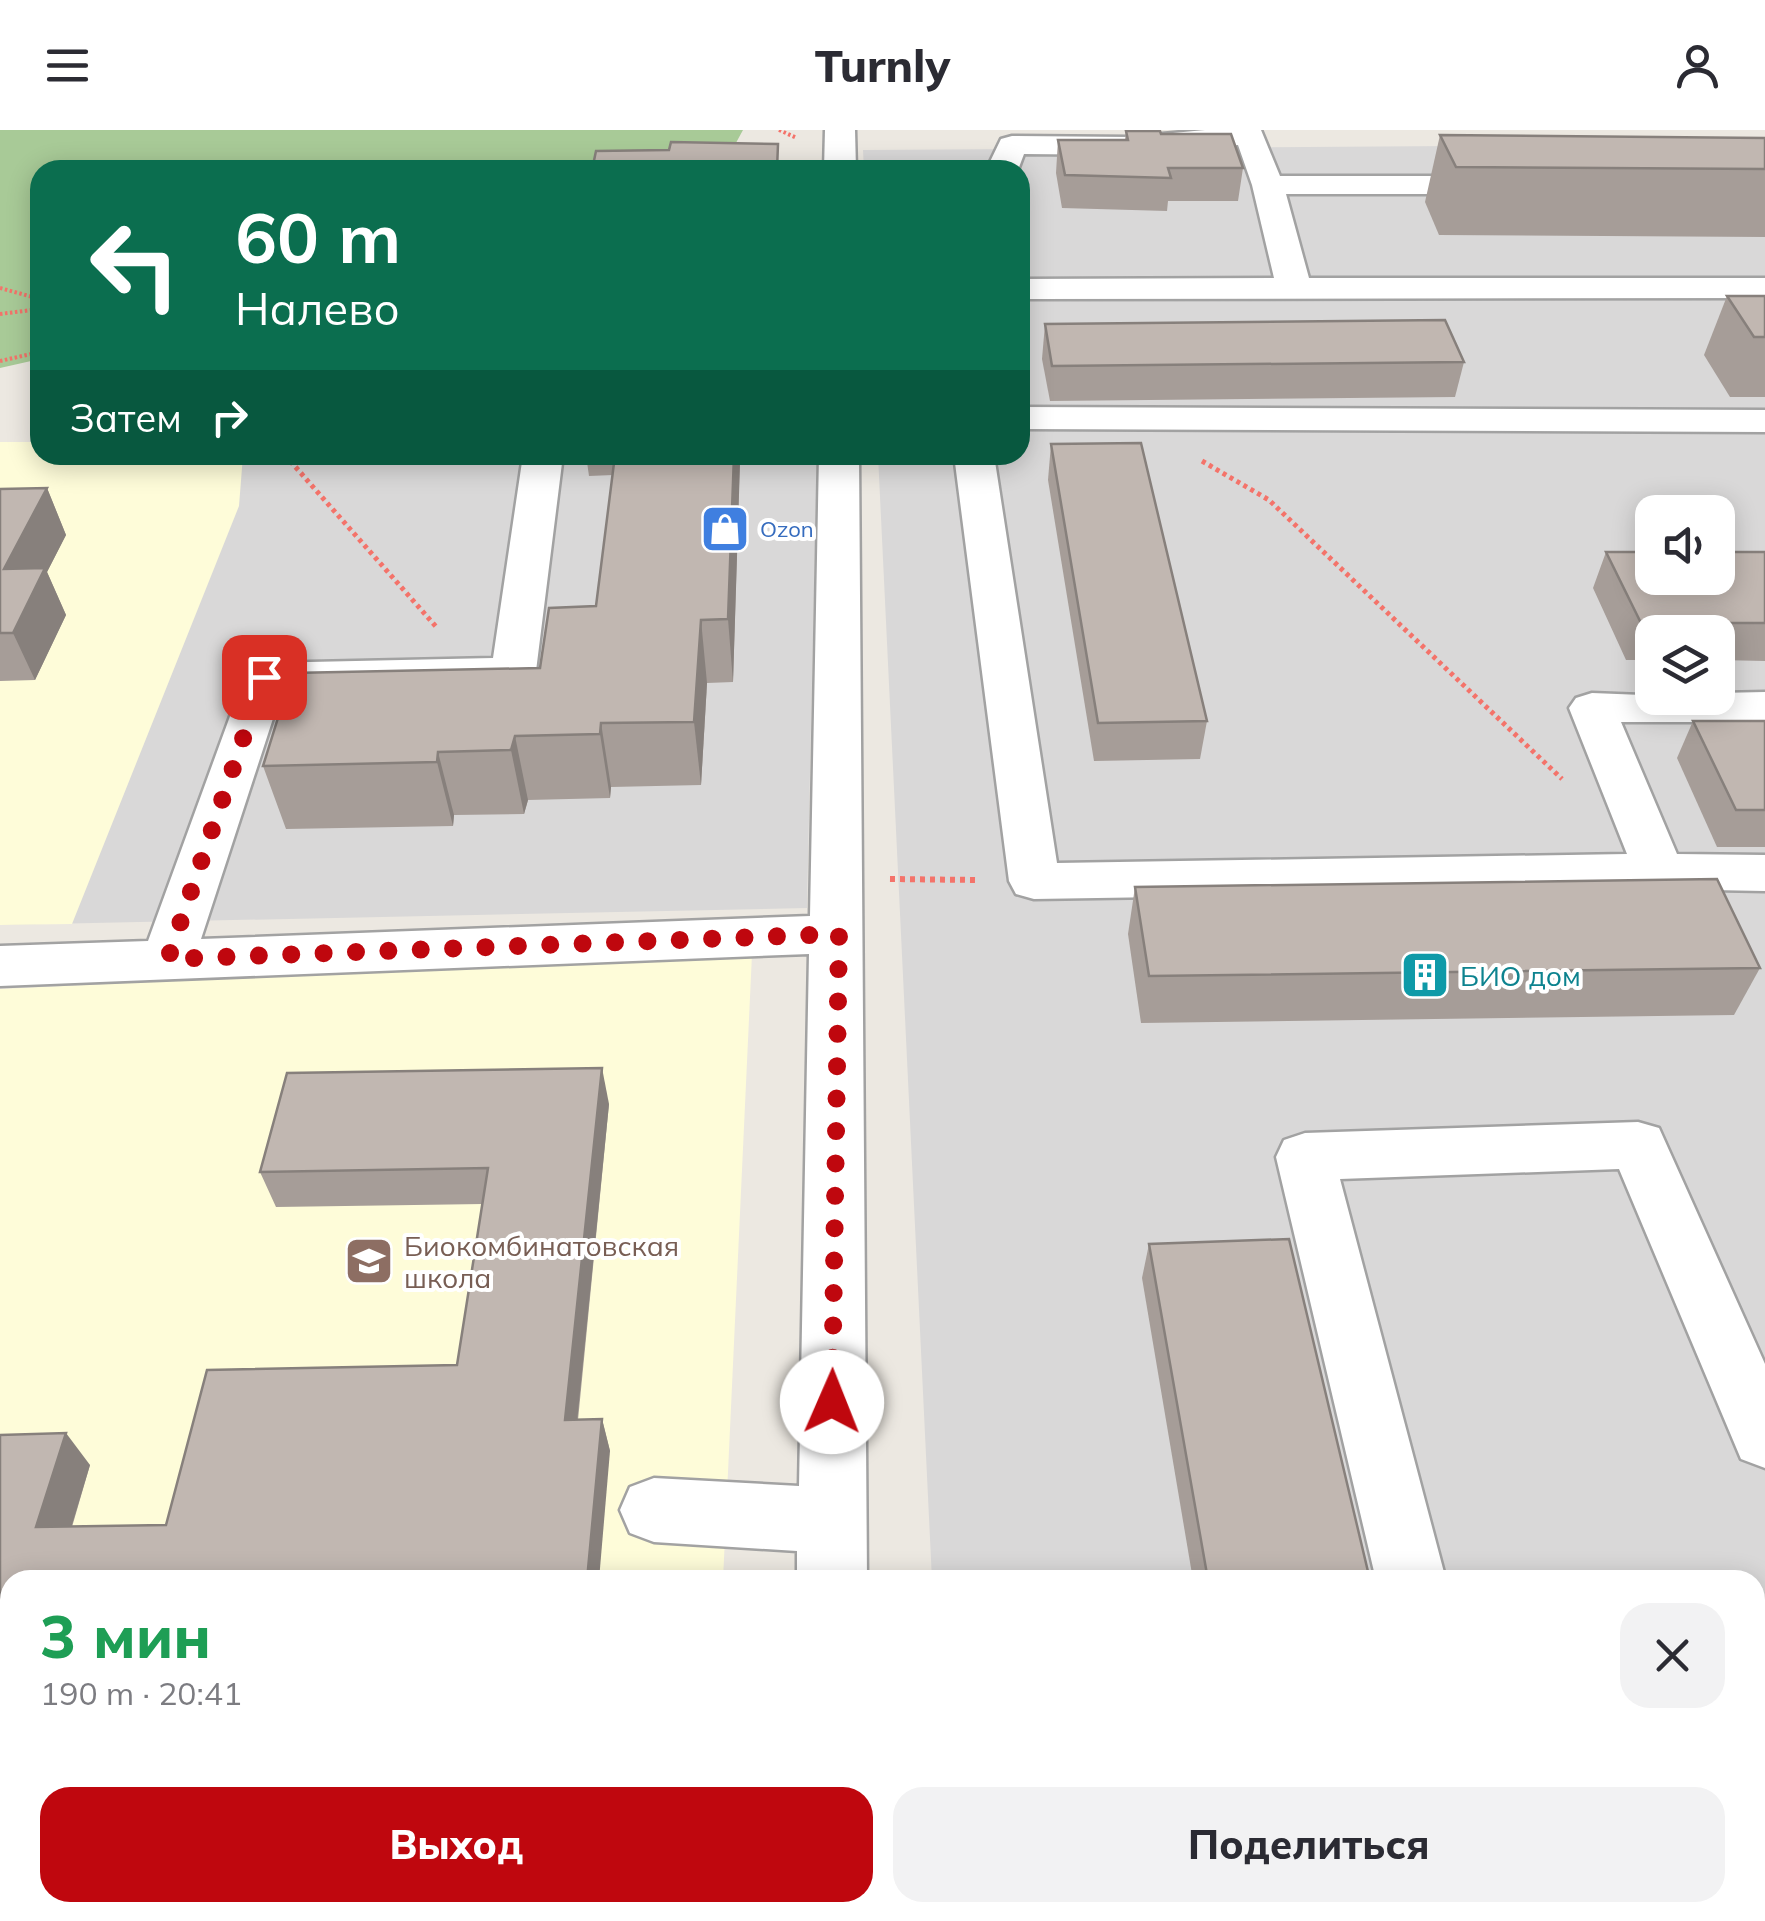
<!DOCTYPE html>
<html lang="ru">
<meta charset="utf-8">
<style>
:root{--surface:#fff;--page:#f2f2f3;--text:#2b2b33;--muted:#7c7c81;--accent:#bf070e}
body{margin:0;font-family:Mulish,sans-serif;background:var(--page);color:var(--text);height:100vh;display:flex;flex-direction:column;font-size:38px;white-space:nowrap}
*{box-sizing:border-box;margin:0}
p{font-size:32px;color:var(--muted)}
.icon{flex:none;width:55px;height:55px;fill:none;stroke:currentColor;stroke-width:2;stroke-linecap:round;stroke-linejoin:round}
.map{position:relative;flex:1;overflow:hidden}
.drawer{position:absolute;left:0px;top:1440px;width:1765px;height:352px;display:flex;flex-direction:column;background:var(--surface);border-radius:30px 30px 0 0;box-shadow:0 5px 25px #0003}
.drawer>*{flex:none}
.hud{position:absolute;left:30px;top:30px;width:1000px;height:305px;border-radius:30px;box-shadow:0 5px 25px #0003;background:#0b6e4f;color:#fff;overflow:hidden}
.controls{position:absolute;left:1635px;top:365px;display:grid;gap:20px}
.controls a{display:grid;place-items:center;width:100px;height:100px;border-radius:20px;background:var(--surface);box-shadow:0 5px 25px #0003;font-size:50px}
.pin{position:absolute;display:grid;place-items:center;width:85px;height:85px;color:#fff;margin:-42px;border-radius:20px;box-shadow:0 5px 15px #0006}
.me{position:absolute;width:110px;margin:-55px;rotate:1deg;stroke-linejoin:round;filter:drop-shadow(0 0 8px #0008)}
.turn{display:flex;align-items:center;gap:35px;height:210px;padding:0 40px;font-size:45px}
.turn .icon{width:130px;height:130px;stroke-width:2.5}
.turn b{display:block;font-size:70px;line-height:85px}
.then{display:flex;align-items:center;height:95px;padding:0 40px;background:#0003;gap:20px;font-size:38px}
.round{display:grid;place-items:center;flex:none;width:105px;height:105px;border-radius:30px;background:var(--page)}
.overview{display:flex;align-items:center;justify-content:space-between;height:170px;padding:0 40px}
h1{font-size:60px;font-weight:800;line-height:75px;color:#1e9e55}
.primary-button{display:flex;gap:20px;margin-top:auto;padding:20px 40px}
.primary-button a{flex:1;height:115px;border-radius:30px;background:var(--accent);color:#fff;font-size:40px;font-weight:800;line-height:115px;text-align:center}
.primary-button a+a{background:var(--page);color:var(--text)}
header{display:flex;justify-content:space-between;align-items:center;height:130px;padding:0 40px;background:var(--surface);font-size:45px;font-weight:800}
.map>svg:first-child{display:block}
</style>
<header><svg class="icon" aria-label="menu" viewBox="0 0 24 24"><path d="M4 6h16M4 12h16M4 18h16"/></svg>Turnly<svg class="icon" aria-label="person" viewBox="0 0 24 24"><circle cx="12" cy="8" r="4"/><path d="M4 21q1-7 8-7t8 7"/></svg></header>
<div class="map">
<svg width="1765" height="1791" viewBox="0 0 1765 1791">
<rect width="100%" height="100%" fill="#ece8e1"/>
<g fill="#d9d8d8" fill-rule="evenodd">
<path d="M1765,14V1779H1755V1450H932L878,325H1020V40H864L863,20ZM1652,382H1718V448H1652ZM1652,502H1718V568H1652Z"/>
<polygon points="0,312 40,312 40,325 817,325 807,778 0,795"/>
</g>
<g fill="#fefcd9">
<polygon points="0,312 40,312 40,325 243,325 239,376 72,794 0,795"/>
<polygon points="752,824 723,1450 10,1450 10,1674 0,1673 0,859"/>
</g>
<polygon fill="#a8ca97" points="0,0 743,0 731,22 671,40 40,40 40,229 0,238"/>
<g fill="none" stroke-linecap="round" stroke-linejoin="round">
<g stroke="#a2a2a2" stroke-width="5">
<g id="minor">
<polygon points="825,0 855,0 856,40 824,40"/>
<polygon points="1205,0 1261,0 1280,46 1502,46 1513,48 1518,55 1513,62 1502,64 1286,64 1309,148 1765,148 1765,168 1020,169 1020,149 1274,148 1252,55 1238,15 1130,25 1024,24 1018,40 986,40 1001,9 1012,6 1130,7"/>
<polygon points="1020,277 1765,280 1765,302 1020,299"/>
<polygon points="523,325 563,325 536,541 529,551 513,555 282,561 201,809 810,786 819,325 859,325 867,1450 797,1450 797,1421 654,1412 630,1403 620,1380 630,1357 654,1348 799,1356 809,824 0,856 0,816 148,811 248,537 264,533 493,528"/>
<polygon points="954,325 994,325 1057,733 1627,724 1569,578 1576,568 1592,563 1718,568 1718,563 1765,562 1765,592 1621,592 1677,724 1765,725 1765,761 1659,759 1034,769 1016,764 1009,751"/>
<polygon points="1638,992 1659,998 1765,1234 1765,1338 1741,1329 1619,1039 1340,1049 1446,1450 1376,1450 1276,1027 1284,1010 1305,1003"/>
<rect x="795" y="1782" width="80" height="9"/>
<polygon points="1454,1782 1534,1782 1536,1791 1456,1791"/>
</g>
</g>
<g stroke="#f4736a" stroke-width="4" stroke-dasharray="2.5 2.5" stroke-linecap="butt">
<polyline points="779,0 797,8"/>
<polyline points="0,158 40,169"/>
<polyline points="0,184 40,179"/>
<polyline points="0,231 40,222"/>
</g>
<g stroke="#f4736a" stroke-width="5" stroke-dasharray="4 4" stroke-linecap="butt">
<polyline points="285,325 438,499"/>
<polyline points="1202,331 1269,370 1562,649"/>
</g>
<polyline stroke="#f4736a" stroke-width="6" stroke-dasharray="5 5" stroke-linecap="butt" points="890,749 977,750"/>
<polyline stroke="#f4736a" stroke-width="8" stroke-dasharray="6 6" stroke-linecap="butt" points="999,1782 1004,1791"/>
<use href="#minor" fill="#fff" fill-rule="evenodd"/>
</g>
<g fill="#a69d98">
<polygon points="1126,1 1161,4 1243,38 1238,71 1168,71 1167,81 1062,78 1056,43 1058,10 1125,10"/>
<polygon points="1440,5 1765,8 1765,107 1439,105 1425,72"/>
<polygon points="1727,166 1765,166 1765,267 1730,267 1704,225"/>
<polygon points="1045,194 1464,232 1455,267 1050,271 1042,229"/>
<polygon points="1051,314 1207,591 1200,629 1094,631 1048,350"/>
<polygon points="586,325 740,325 733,552 707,553 701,655 611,657 610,668 528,670 524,684 454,685 453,696 286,699 263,636 540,538 596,476 613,345 589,346"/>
<polygon points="47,358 66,405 47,442 66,485 35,550 0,551 0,359"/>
<polygon points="1606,422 1765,422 1765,531 1718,530 1718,502 1652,502 1652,530 1626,530 1593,458"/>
<polygon points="1693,591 1765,591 1765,717 1717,717 1677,628"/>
<polygon points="1135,757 1760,838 1734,885 1141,893 1128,804"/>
<polygon points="609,974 578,1290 602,1289 610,1321 10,1450 10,1578 0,1578 0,1305 90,1335 72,1397 166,1395 457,1235 483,1074 276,1077 260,1042"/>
<polygon points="1149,1114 1370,1450 1193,1450 1142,1148"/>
</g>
<g fill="#87807c">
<polygon points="734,325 740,325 740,333 733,552 728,489"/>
<polygon points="47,358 66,405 47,442 66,485 35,550 13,503 4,439"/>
<polygon points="701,490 707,553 701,655 694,592"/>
<polygon points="601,593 611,657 610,668 600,604"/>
<polygon points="515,606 528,670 524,684 511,620"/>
<polygon points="438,622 454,685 453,696 437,632"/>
<polygon points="602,938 609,974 574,1322 565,1290"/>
<polygon points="602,1289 610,1321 599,1450 587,1450"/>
<polygon points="66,1303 90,1335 62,1428 36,1397"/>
</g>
<g fill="#c1b7b1" stroke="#87807c" stroke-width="2.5">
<polygon points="1126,1 1160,1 1161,4 1231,4 1243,38 1168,38 1171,48 1065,45 1058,10 1128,10"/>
<polygon points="1440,5 1765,8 1765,39 1456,37"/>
<polygon points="671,12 778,14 777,40 592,40 596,21 669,20"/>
<polygon points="1727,166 1765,166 1765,207 1754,207"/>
<polygon points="1445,190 1464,232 1052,236 1045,194"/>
<polygon points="1141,313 1207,591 1098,593 1051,314"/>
<polygon points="615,325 734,325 728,489 701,490 694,592 601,593 600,604 515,606 511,620 438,622 437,632 263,636 292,543 540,538 549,478 596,476"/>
<polygon points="47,358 4,439 45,438 13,503 0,503 0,359"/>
<polygon points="1606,422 1652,422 1652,448 1718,448 1718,422 1765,422 1765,493 1641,493"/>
<polygon points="1693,591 1765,591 1765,680 1736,680"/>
<polygon points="1717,749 1760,838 1149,846 1135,757"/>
<polygon points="602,938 565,1290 602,1289 587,1450 10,1450 10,1550 0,1550 0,1305 66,1303 36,1397 166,1395 207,1240 457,1235 488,1038 260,1042 287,943"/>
<polygon points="1289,1109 1370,1450 1208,1450 1149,1114"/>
</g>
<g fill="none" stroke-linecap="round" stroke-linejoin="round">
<polyline stroke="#bf070e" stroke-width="18" stroke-dasharray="0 32.4" points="264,547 168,829 839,804 832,1272"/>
</g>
<defs>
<g id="shop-square" transform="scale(2.5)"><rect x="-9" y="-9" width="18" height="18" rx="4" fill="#3f7fe0" stroke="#fff"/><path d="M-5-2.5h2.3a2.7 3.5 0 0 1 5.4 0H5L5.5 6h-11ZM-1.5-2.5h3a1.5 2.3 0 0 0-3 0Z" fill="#fff"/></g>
<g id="building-square" transform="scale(2.5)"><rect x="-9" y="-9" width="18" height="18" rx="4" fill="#0f9aa8" stroke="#fff"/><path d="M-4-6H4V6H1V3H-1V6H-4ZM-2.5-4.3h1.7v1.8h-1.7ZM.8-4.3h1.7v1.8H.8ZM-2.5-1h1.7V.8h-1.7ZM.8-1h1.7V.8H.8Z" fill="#fff"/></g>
<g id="school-square" transform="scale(2.5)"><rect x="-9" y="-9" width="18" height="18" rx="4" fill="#8d6e63" stroke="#fff"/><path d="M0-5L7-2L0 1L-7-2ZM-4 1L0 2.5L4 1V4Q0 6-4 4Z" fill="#fff"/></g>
</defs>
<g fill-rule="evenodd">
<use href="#shop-square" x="725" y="399"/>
<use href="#building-square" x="1425" y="845"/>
<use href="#school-square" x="369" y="1131"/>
</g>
<g text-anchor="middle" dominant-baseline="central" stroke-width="8" stroke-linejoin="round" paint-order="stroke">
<g font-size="22" fill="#366cbe" stroke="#fff" text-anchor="start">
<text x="760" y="399">Ozon</text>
</g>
<g font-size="28" fill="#0d838f" stroke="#fff" text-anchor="start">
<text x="1460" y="845">БИО дом</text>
</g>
<g font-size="28" fill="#785e54" stroke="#fff" text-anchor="start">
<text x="404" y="1115">Биокомбинатовская<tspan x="404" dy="32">школа</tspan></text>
</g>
</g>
</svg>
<div class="controls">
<a><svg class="icon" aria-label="sound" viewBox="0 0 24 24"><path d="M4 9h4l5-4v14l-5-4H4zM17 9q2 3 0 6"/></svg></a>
<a><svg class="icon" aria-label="layers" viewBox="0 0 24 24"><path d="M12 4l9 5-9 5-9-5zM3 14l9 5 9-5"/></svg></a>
</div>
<div class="pin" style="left:264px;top:547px;background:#d93025"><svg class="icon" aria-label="arrive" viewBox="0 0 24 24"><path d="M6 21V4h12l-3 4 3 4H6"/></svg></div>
<svg class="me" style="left:832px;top:1272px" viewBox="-20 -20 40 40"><circle r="19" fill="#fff"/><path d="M0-13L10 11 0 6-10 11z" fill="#bf070e"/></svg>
<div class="hud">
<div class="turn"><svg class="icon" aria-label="left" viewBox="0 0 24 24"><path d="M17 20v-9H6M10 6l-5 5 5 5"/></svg><div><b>60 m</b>Налево</div></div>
<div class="then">Затем<svg class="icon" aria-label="right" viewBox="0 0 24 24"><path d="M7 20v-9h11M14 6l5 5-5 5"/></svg></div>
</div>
<section class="drawer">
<div class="overview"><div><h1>3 мин</h1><p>190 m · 20:41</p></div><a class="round"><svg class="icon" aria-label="close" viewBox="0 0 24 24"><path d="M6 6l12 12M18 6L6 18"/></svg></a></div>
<div class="primary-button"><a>Выход</a><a>Поделиться</a></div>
</section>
</div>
